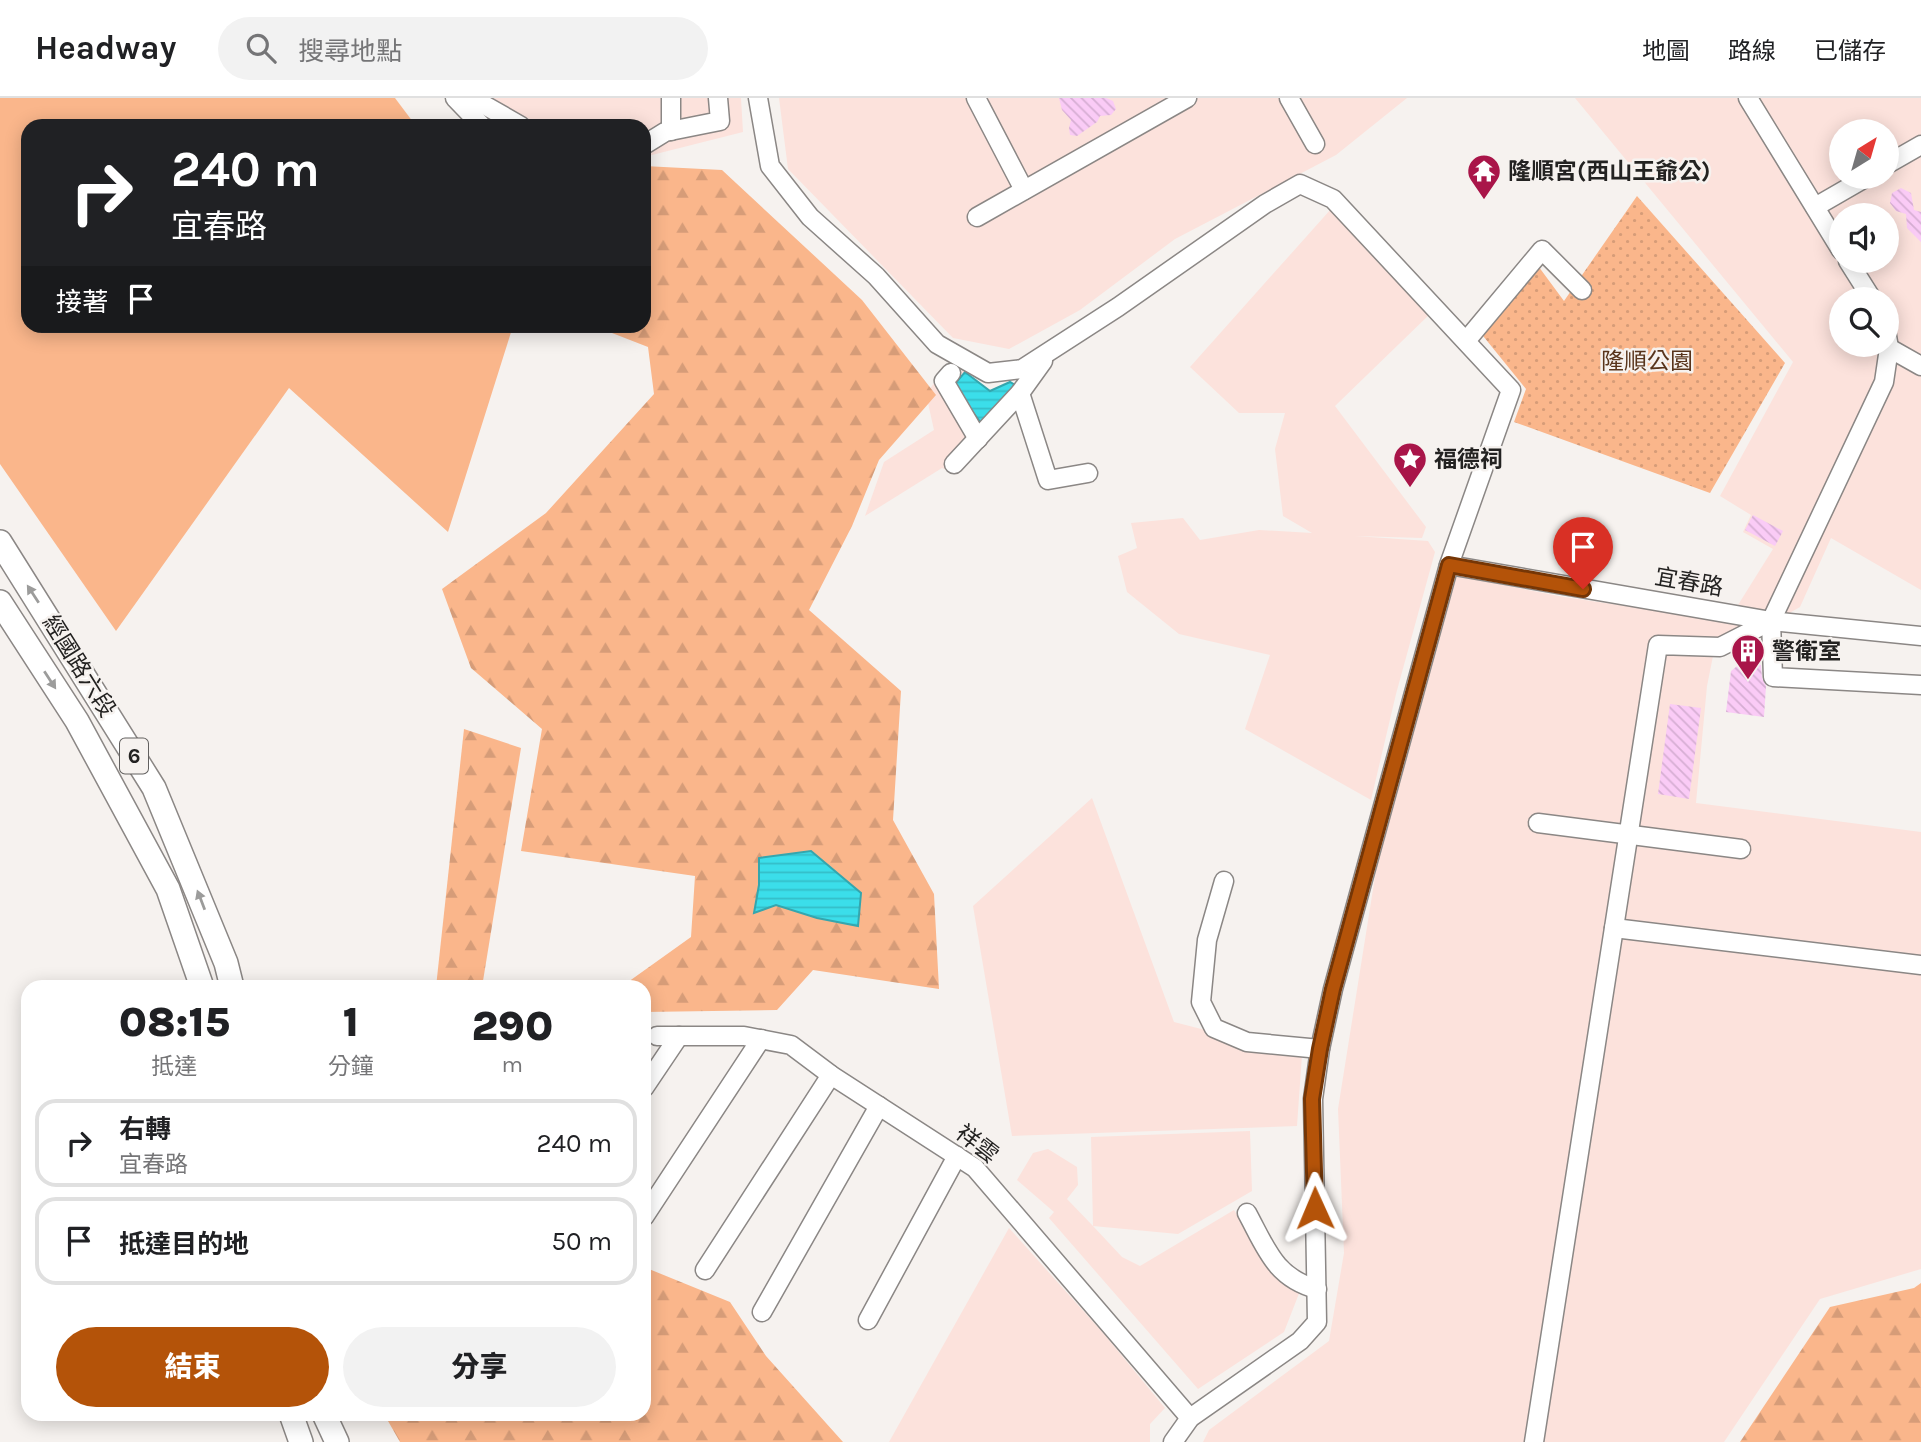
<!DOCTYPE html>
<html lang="zh-TW">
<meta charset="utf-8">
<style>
:root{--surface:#fff;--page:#f2f2f2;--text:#202124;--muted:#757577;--line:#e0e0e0;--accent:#b45309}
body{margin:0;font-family:Karla,"Noto Sans TC",sans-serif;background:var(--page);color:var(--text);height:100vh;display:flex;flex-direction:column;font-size:26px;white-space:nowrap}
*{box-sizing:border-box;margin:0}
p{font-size:23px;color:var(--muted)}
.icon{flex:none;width:38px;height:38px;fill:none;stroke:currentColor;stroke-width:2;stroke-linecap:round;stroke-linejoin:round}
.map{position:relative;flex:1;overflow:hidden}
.details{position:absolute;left:21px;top:882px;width:630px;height:441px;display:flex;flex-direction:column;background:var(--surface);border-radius:21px;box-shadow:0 4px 18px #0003}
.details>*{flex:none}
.banner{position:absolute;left:21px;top:21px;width:630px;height:214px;border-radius:21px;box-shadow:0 4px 18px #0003;background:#202124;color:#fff;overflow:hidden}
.needle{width:46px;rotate:37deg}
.controls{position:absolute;left:1829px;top:21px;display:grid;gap:14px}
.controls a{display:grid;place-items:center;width:70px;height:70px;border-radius:50%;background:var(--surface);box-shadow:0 4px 18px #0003;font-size:35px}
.pin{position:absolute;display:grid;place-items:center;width:60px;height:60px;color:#fff;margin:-72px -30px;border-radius:50% 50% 50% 0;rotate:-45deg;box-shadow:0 0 7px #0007}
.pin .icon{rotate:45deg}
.me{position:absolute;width:77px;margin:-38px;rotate:359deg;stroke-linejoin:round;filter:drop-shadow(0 0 5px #0008)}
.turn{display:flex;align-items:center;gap:24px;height:147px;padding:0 35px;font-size:32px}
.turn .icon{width:91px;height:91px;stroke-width:2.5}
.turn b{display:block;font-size:49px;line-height:60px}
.then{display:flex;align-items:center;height:66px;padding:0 35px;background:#0003;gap:14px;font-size:26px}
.eta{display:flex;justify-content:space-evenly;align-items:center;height:119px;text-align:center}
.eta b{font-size:42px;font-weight:800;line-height:49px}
.action{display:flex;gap:14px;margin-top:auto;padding:14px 35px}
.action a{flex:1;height:80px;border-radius:42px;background:var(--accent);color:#fff;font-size:28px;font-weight:800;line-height:80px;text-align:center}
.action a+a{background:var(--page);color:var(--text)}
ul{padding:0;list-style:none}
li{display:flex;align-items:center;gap:21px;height:88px;margin:0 14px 10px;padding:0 21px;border:4px solid var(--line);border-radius:21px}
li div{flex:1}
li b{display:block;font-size:26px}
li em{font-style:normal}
header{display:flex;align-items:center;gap:42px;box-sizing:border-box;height:98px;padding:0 35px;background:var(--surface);border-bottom:2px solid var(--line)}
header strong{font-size:33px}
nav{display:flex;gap:38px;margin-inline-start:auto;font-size:24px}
.search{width:490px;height:63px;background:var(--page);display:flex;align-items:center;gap:18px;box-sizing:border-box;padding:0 24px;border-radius:38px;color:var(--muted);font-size:26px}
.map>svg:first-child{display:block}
</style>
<header>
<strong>Headway</strong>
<div class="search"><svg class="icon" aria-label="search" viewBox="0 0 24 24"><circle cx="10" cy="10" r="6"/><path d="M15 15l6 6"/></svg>搜尋地點</div>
<nav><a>地圖</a><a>路線</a><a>已儲存</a></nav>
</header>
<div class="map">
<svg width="1921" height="1344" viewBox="0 0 1921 1344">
<defs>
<pattern id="forest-firs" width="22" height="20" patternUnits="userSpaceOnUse" patternTransform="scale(1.75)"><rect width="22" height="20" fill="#fab68b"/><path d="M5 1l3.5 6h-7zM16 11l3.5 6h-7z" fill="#d69c78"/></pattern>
<pattern id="park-dots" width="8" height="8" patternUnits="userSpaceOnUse" patternTransform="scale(1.75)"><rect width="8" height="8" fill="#fab68b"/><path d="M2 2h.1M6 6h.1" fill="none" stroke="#d69c78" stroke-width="1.8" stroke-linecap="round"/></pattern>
<pattern id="water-rules" width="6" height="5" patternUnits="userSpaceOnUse" patternTransform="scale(1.75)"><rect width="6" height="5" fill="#3bdeea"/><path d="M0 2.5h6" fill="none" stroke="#34bec8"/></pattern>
<pattern id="building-back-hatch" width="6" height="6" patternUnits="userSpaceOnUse" patternTransform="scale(1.75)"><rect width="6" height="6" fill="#facbf6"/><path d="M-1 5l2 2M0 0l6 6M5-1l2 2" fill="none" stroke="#d6aed3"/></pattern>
</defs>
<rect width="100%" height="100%" fill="#f6f2ef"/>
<g fill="#fce2dc" fill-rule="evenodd">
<polygon points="491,0 741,0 743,34 644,59 644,28 542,28"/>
<polygon points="779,0 1407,0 1336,57 1175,141 1080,212 1009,251 953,240 788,71"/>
<path d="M1575,0H1921V492L1831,440L1800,509L1713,558L1707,588L1696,705L1921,734V1171L1820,1201L1724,1344H1203L1209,1332L1329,1243L1344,1155L1338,1011L1382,735L1457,478L1564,499L1728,523L1773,451L1743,434L1751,417L1720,398L1793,264ZM1841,33H1886V79H1841ZM1841,117H1886V163H1841ZM1841,201H1886V247H1841Z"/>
<polygon points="1331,111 1431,215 1335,308 1426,429 1422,440 1355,438 1428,443 1435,454 1396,596 1371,702 1245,631 1270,557 1179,536 1127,494 1118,458 1137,450 1131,425 1183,420 1200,442 1259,432 1312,435 1283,418 1275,351 1285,315 1239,315 1190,269"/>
<polygon points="949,265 965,274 953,288 990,338 956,376 942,370 865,418 884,364 934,332 926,296"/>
<polygon points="1092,700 1174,924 1302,957 1297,1028 1012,1038 973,808"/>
<polygon points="1250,1033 1252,1093 1178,1136 1093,1128 1122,1159 1140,1168 1234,1112 1274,1176 1300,1193 1284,1234 1198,1291 1049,1120 1054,1114 1017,1082 1033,1055 1048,1051 1077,1069 1078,1087 1067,1101 1093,1128 1091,1039"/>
<polygon points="1009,1130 1104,1236 1165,1310 1150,1326 1150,1344 889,1344"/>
</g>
<polygon fill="#fab68b" points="0,0 395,0 416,28 28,28 28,228 513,228 448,434 289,290 116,533 0,366"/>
<g fill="url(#forest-firs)">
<polygon points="644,68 722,72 862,202 936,297 879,362 852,428 809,512 901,593 893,722 934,796 939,891 813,872 777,912 644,914 644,889 621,889 691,839 695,778 521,753 542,631 471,570 442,491 546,415 654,296 648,249 594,228 644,228"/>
<polygon points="464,631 521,650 482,889 436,889"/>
<polygon points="644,1169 730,1204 766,1258 843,1344 400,1344 384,1316 644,1316"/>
<polygon points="1921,1185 1921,1344 1740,1344 1830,1209 1914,1190"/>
</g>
<polygon fill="url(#park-dots)" points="1637,98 1785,265 1710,395 1514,324 1526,291 1475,228 1533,161 1564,203"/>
<g fill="url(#water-rules)" stroke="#34a6ae" stroke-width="2">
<polygon points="965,274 990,293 1010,284 1015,287 981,325 953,288"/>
<polygon points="811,753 861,795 858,828 817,820 776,807 754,815 759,787 759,760"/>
</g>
<g fill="url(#building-back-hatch)">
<polygon points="1059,0 1106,0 1113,3 1116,11 1111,17 1100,18 1097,24 1077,38 1070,37 1069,30 1071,22 1062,12"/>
<polygon points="1901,90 1911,95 1914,112 1921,114 1921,144 1907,130 1906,116 1896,113 1890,105 1892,95"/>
<polygon points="1753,417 1783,433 1775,448 1745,432"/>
<polygon points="1749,562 1761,567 1762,580 1766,588 1764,619 1726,614 1731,573 1741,565"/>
<polygon points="1670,606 1701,610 1689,701 1658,696"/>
</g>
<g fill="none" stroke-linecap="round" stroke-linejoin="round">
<g stroke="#8b8785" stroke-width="21">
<g id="minor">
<polyline points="455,0 482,28"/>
<polyline points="472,0 521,28"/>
<polyline points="671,0 671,33"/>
<polyline points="758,0 770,68 810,119 876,178 937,246 988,275 1022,271 1118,209 1265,106 1300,86 1333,101 1511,292 1449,467 1333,891 1320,951 1313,1001 1317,1224 1300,1243 1190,1320 1173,1344"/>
<polyline points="976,0 1024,92"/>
<polyline points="1289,0 1315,46"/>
<polyline points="1748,0 1841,152"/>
<polyline points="644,47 665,34 720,23 718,0"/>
<polyline points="1886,67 1921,47"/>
<polyline points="1815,109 1867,79"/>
<polyline points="977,119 1187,0"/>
<polyline points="1848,163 1872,201"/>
<polyline points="1886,232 1889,250 1884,284 1771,523 1773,579 1921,587"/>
<polyline points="1466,243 1542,152 1582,192"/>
<polyline points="1889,250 1921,268"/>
<polyline points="1043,263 1020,295 1048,382 1088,375"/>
<polyline points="951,275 944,283 978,341"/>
<polyline points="954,366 1020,295"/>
<polyline points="1449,467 1771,523 1921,538"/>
<polyline points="1538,725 1741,751"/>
<polyline points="1224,783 1207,842 1201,904 1214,930 1247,944 1320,951"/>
<polyline points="1614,830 1921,867"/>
<polyline points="657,938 744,938 791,947 831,977 975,1070 1190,1320"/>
<polyline points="644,990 679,938"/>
<path d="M1247,1115C1266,1150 1275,1180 1317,1191"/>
<polyline points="644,1119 761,941"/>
<polyline points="705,1172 831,977"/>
<polyline points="762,1214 879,1008"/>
<polyline points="868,1222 957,1058"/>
<polyline points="1534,1344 1658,547 1720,549 1771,523"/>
</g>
</g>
<g stroke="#8b8785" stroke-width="26">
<g id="major">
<polyline points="0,444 154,690 226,865 232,889"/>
<polyline points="0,504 77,623 168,791 202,889"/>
<polyline points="291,1316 301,1344"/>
<polyline points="324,1316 337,1344"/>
</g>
</g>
<use href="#minor" stroke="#fff" stroke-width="18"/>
<use href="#major" stroke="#fff" stroke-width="23"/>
</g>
<defs><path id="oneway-solid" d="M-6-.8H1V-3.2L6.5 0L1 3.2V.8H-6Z" transform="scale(1.75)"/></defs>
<g fill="#9c9c9b">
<use href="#oneway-solid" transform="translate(33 496) rotate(-123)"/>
<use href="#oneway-solid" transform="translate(50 582) rotate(57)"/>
<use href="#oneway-solid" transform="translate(201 802) rotate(-111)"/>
</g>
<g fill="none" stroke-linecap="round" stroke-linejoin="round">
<g stroke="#753606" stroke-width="18">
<polyline id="route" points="1315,1110 1312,1001 1320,951 1333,891 1449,467 1583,491"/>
</g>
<use href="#route" stroke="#b45309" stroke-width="12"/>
</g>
<defs>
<g id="temple-pin" transform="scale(1.75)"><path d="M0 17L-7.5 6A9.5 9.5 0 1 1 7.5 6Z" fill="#a91549" stroke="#f6f2ef"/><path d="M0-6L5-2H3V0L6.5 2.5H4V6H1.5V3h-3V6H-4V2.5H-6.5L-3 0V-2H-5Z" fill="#fff"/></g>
<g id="sight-pin" transform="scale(1.75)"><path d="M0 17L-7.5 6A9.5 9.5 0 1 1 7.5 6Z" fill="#a91549" stroke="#f6f2ef"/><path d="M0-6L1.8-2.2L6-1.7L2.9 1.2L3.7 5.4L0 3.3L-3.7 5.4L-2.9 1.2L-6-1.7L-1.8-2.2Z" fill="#fff"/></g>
<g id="building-pin" transform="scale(1.75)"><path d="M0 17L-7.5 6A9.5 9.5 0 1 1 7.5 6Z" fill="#a91549" stroke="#f6f2ef"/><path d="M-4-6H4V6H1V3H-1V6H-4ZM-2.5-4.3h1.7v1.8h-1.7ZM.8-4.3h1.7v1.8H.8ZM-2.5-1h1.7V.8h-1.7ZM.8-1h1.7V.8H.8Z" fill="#fff"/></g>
</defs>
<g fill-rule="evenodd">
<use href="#temple-pin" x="1484" y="73"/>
<use href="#sight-pin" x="1410" y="361"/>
<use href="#building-pin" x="1748" y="553"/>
</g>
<g text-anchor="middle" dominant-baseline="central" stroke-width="5" stroke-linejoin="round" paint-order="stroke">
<rect fill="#f6f2ef" stroke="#62605f" stroke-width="2" x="120" y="640.5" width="28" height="35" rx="5"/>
<g font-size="21" font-weight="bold" fill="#232221">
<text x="134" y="658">6</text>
</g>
<g font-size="23" font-weight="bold" fill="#232221" stroke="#f6f2ef" text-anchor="start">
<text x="1508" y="73">隆順宮(西山王爺公)</text>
<text x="1434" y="361">福德祠</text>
<text x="1772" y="553">警衛室</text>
</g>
<g font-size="23" fill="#58341b" stroke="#f6f2ef">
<text x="1647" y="263">隆順公園</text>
</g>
<g font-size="23" fill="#232221" stroke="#f6f2ef">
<text transform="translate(1689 484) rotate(10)">宜春路</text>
<text transform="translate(79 568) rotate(58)">經國路六段</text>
<text transform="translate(977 1046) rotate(38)">祥雲</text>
</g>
</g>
</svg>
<div class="controls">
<a><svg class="needle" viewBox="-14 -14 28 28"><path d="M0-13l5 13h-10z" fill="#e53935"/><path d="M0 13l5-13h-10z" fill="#757577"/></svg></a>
<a><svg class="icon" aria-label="sound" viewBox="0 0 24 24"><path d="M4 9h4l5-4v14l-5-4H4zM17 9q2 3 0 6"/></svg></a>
<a><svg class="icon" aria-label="search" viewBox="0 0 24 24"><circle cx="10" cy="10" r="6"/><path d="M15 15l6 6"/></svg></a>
</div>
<div class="pin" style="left:1583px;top:491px;background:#d93025"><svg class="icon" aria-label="arrive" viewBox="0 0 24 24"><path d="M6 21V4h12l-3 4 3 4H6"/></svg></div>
<svg class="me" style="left:1315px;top:1110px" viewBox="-20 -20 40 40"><path d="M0-17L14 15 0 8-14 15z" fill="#b45309" stroke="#fff" stroke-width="4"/></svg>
<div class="banner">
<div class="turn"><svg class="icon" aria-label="right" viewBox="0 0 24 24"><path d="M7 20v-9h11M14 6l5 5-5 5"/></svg><div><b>240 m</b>宜春路</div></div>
<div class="then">接著<svg class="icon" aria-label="arrive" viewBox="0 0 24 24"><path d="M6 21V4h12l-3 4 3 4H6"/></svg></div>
</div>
<section class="details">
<div class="eta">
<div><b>08:15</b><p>抵達</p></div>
<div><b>1</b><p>分鐘</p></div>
<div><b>290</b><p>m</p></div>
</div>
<ul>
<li><svg class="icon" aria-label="right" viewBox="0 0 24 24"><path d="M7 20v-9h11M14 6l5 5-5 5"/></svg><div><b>右轉</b><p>宜春路</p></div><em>240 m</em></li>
<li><svg class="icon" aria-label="arrive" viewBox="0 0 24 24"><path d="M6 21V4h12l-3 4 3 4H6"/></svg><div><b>抵達目的地</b></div><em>50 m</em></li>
</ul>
<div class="action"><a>結束</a><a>分享</a></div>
</section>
</div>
